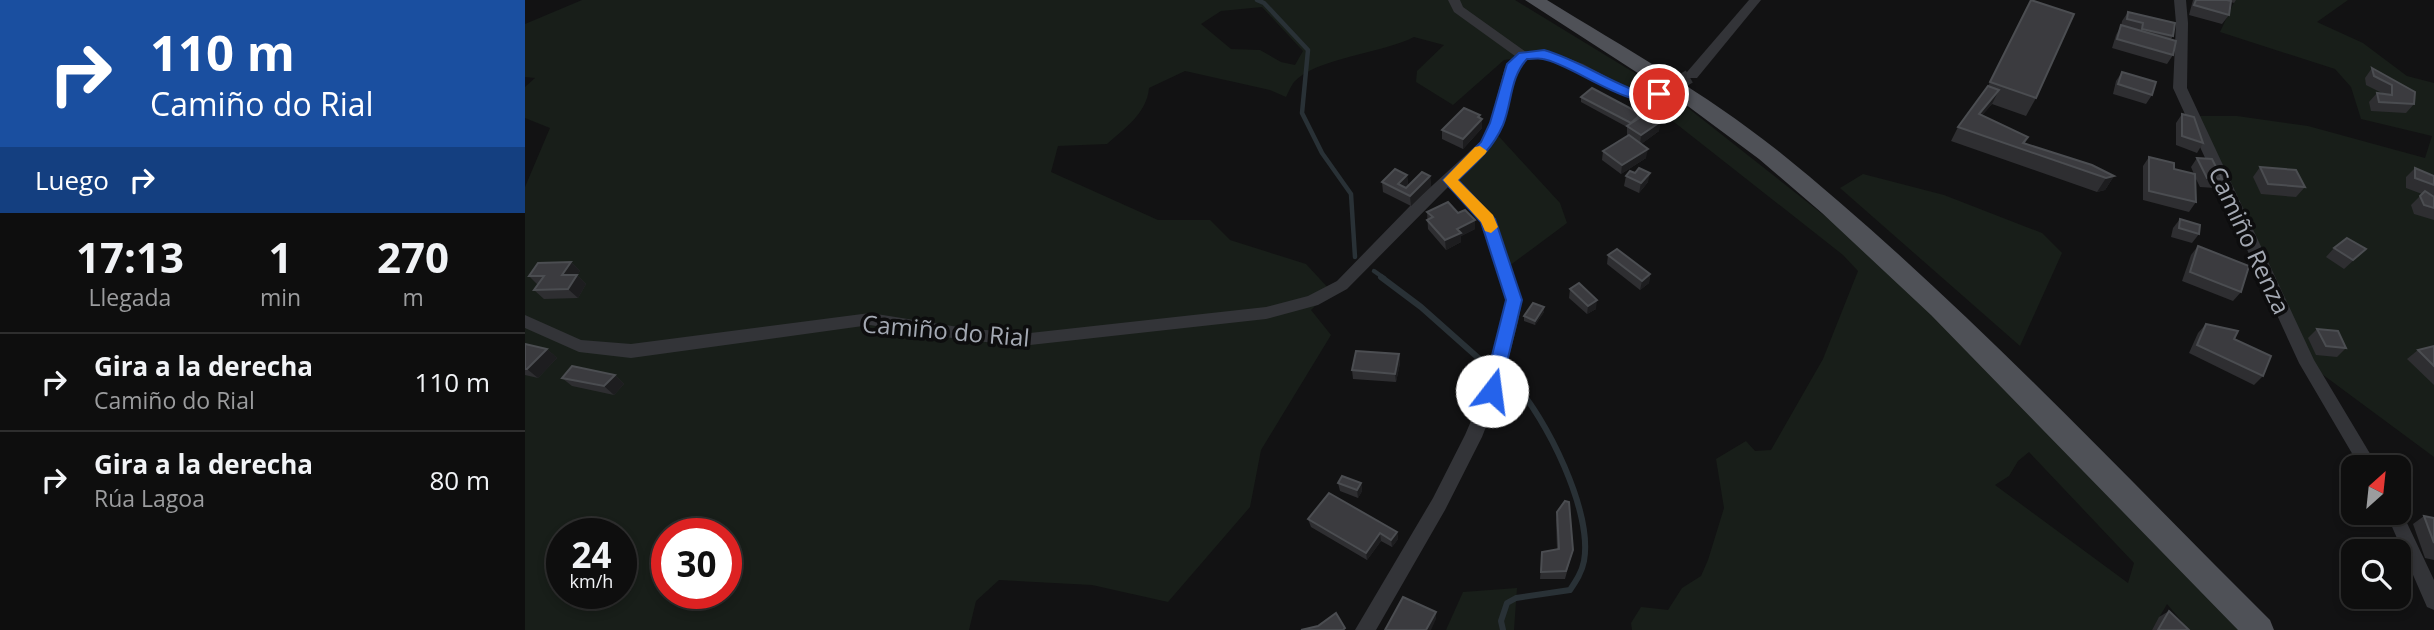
<!DOCTYPE html>
<html lang="es">
<meta charset="utf-8">
<style>
:root{--surface:#0e0e0e;--page:#1c1c1c;--text:#f1f3f6;--muted:#9b9c9e;--line:#2e2e2e}
body{margin:0;font-family:"Open Sans",sans-serif;background:var(--page);color:var(--text);height:100vh;display:flex;flex-direction:column;font-size:26px;white-space:nowrap}
*{box-sizing:border-box;margin:0}
p{font-size:23px;color:var(--muted)}
.icon{flex:none;width:38px;height:38px;fill:none;stroke:currentColor;stroke-width:2;stroke-linecap:round;stroke-linejoin:round}
.map{position:relative;flex:1;overflow:hidden}
.panel{display:flex;flex-direction:column;background:var(--surface);width:525px}
.panel>*{flex:none}
.top-card{background:#1a4fa0;color:#fff;overflow:hidden}
.needle{width:46px;rotate:27deg}
.buttons{position:absolute;left:1816px;top:455px;display:grid;gap:14px}
.buttons a{display:grid;place-items:center;width:70px;height:70px;border-radius:14px;background:var(--surface);box-shadow:0 4px 10px #0003,0 0 0 2px var(--line);font-size:35px}
.speed{position:absolute;left:21px;top:518px;display:flex;gap:14px;font-size:35px;font-weight:700;text-align:center}
.speed>*{display:grid;place-content:center;width:91px;height:91px;border-radius:50%;background:var(--surface);box-shadow:0 4px 10px #0003,0 0 0 2px var(--line);line-height:1}
.speed small{font-size:18px;font-weight:400}
.speed .limit{border:10px solid #d22;background:#fff;color:#111}
.pin{position:absolute;display:grid;place-items:center;width:60px;height:60px;color:#fff;margin:-30px;border:4px solid #fff;border-radius:50%;box-shadow:0 2px 7px #0007}
.me{position:absolute;width:77px;margin:-38px;rotate:15deg;stroke-linejoin:round;filter:drop-shadow(0 0 5px #0008)}
.turn{display:flex;align-items:center;gap:24px;height:147px;padding:0 35px;font-size:32px}
.turn .icon{width:91px;height:91px;stroke-width:2.5}
.turn b{display:block;font-size:49px;line-height:60px}
.then{display:flex;align-items:center;height:66px;padding:0 35px;background:#0003;gap:14px;font-size:26px}
.eta{display:flex;justify-content:space-evenly;align-items:center;height:119px;text-align:center}
.eta b{font-size:42px;font-weight:700;line-height:49px}
ul{padding:0;list-style:none}
li{display:flex;align-items:center;gap:21px;height:98px;padding:0 35px;border-top:2px solid var(--line)}
li div{flex:1}
li b{display:block;font-size:26px}
li em{font-style:normal}
main{display:flex;flex:1;min-height:0}
.map>svg:first-child{display:block}
</style>
<main>
<section class="panel">
<div class="top-card">
<div class="turn"><svg class="icon" aria-label="right" viewBox="0 0 24 24"><path d="M7 20v-9h11M14 6l5 5-5 5"/></svg><div><b>110 m</b>Camiño do Rial</div></div>
<div class="then">Luego<svg class="icon" aria-label="right" viewBox="0 0 24 24"><path d="M7 20v-9h11M14 6l5 5-5 5"/></svg></div>
</div>
<div class="eta">
<div><b>17:13</b><p>Llegada</p></div>
<div><b>1</b><p>min</p></div>
<div><b>270</b><p>m</p></div>
</div>
<ul>
<li><svg class="icon" aria-label="right" viewBox="0 0 24 24"><path d="M7 20v-9h11M14 6l5 5-5 5"/></svg><div><b>Gira a la derecha</b><p>Camiño do Rial</p></div><em>110 m</em></li>
<li><svg class="icon" aria-label="right" viewBox="0 0 24 24"><path d="M7 20v-9h11M14 6l5 5-5 5"/></svg><div><b>Gira a la derecha</b><p>Rúa Lagoa</p></div><em>80 m</em></li>
</ul>
</section>
<div class="map">
<svg width="1909" height="630" viewBox="0 0 1909 630">
<rect width="100%" height="100%" fill="#121213"/>
<g fill="#181e19" fill-rule="evenodd">
<path d="M57,0H990L1149,97L1329,239L1390,296L1716,630H1664L1642,604L1627,630H1107L1106,623L1116,607L1143,610L1157,588L1176,576L1183,560L1199,508L1191,459L1221,441L1230,451L1246,450L1298,359L1333,271L1318,255L1135,111L1133,94L1106,95L1019,54L979,60L928,105L891,82L892,71L919,45L889,37C858,53 791,58 769,82C766,86 763,93 761,97L745,90L660,71L624,88C622,113 600,128 582,144L533,146L526,172L633,220H685L705,240L781,264L806,291L786,310L806,335L736,450L725,507L643,602L567,585L474,580L451,601L444,630H0V187L25,128L0,118V87L10,78L0,77V24ZM737,7L778,51L770,65L756,62L735,50L706,49L676,24L696,11ZM1504,452L1609,563L1603,583L1470,485L1484,476L1493,461ZM37,534H96V593H37ZM142,534H201V593H142Z"/>
<polygon points="1710,0 1823,0 1792,22 1838,43 1882,76 1909,83 1909,457 1782,363 1668,116 1712,116 1783,126 1900,158 1907,136 1836,119 1826,87 1810,69 1695,32"/>
<polygon points="968,130 1035,203 1042,223 980,269 963,219 925,180"/>
<polygon points="1338,174 1419,195 1517,233 1537,253 1495,346 1315,188"/>
<polygon points="992,588 989,630 921,630 938,592"/>
</g>
<g fill="none" stroke-linecap="round" stroke-linejoin="round">
<g stroke="#293136" stroke-width="4.5">
<polyline points="732,0 739,3 783,50 777,113 797,153 826,194 830,257"/>
<polyline points="849,271 859,278"/>
</g>
<g stroke="#293136" stroke-width="6">
<polyline points="856,277 896,307 959,363"/>
<path d="M978,630L976,621L982,603L991,598L1045,590C1051,581 1057,572 1059,561C1068,512 1021,417 988,382"/>
</g>
<polyline stroke="#2f3033" stroke-width="14" stroke-dasharray="14 7" stroke-linecap="butt" points="1134,94 1167,75"/>
<g fill="#333438" fill-rule="evenodd">
<polygon points="923,0 935,0 938,7 1001,52 1023,51 1058,64 1108,91 1134,90 1141,94 1134,98 1106,99 1048,70 1018,58 1002,60 992,69 979,123 968,144 932,179 970,219 997,300 993,322 975,391 957,437 920,510 851,630 830,630 908,498 940,435 959,391 977,322 981,300 956,221 923,187 822,289 793,305 741,319 505,345 446,341 345,325 106,358 54,352 0,328 0,315 56,340 106,344 345,313 446,329 505,333 741,307 783,296 812,281 886,205 956,141 965,123 980,67 990,56 929,12"/>
<polygon points="1224,0 1236,0 1172,78 1162,78 1162,72"/>
<polygon points="1649,0 1661,0 1663,23 1662,88 1789,360 1853,467 1835,467 1774,363 1648,88 1651,23"/>
<polygon points="1874,506 1909,580 1909,610 1902,607 1861,513 1874,513"/>
</g>
<path fill="#4f5157" fill-rule="evenodd" d="M1000,0H1022C1100,48 1180,93 1252,150C1428,292 1584,460 1745,620L1749,630H1713L1406,315L1297,213L1234,159L1156,101Z"/>
</g>
<g fill="#2e2e31">
<polygon points="1506,0 1511,98 1501,116 1467,104 1457,115 1503,137 1500,143 1589,176 1580,190 1572,192 1426,141 1433,127 1463,86"/>
<polygon points="1668,0 1711,0 1709,3 1706,2 1704,15 1697,24 1664,15"/>
<polygon points="1603,12 1648,36 1646,39 1648,55 1642,64 1587,48 1591,35 1596,26 1597,21"/>
<polygon points="1847,68 1889,104 1881,113 1846,111 1844,102 1852,93 1857,93 1841,85 1840,78"/>
<polygon points="1597,72 1627,95 1621,104 1588,94 1591,81"/>
<polygon points="1056,97 1135,122 1134,131 1116,144 1121,158 1096,174 1077,160 1078,151 1102,136 1102,127 1056,102"/>
<polygon points="1657,114 1678,143 1672,153 1651,145 1651,123"/>
<polygon points="955,118 957,119 957,128 938,149 917,139 917,130"/>
<polygon points="1624,157 1649,169 1669,174 1666,167 1672,158 1697,179 1690,188 1675,187 1670,177 1671,202 1664,212 1618,200 1618,166"/>
<polygon points="1735,167 1780,187 1771,197 1736,194 1728,177"/>
<polygon points="1890,168 1909,176 1909,220 1889,214 1886,205 1897,194 1881,188 1881,177"/>
<polygon points="882,175 883,184 880,187 881,188 905,176 906,186 886,206 858,192 857,182"/>
<polygon points="1101,176 1123,182 1114,193 1099,186"/>
<polygon points="902,212 933,213 950,220 950,229 936,236 936,242 921,250 903,229"/>
<polygon points="1655,219 1674,234 1667,243 1646,237 1648,228"/>
<polygon points="1673,246 1716,292 1708,301 1657,281 1666,255"/>
<polygon points="1809,248 1841,249 1819,269 1801,257"/>
<polygon points="1083,255 1125,274 1124,283 1115,290 1082,264"/>
<polygon points="46,262 55,271 52,275 61,284 53,298 19,299 9,290 13,285 4,276"/>
<polygon points="1045,289 1071,309 1062,314 1044,298"/>
<polygon points="1019,312 1010,325 999,321 999,316"/>
<polygon points="1681,324 1738,376 1729,385 1664,353 1673,333"/>
<polygon points="1792,329 1821,348 1812,357 1791,355 1783,338"/>
<polygon points="0,344 22,349 32,358 13,378 0,375"/>
<polygon points="1909,346 1909,385 1882,359 1893,350"/>
<polygon points="874,354 875,363 871,382 828,379 827,370"/>
<polygon points="90,375 99,384 89,395 47,386 37,378"/>
<polygon points="813,483 836,483 837,491 833,498 815,491"/>
<polygon points="1032,512 1048,550 1046,557 1040,579 1015,579 1017,552 1032,550 1031,520"/>
<polygon points="1899,516 1909,518 1909,560 1900,558 1888,524"/>
<polygon points="783,519 872,532 873,539 867,547 856,541 842,560 786,527"/>
<polygon points="1644,611 1664,630 1627,630 1634,617"/>
</g>
<g fill="#1d1d1f">
<polygon points="1474,90 1467,104 1447,127 1454,114"/>
<polygon points="955,115 955,121 957,119 957,128 938,149 938,139"/>
<polygon points="1135,122 1134,131 1115,145 1116,135"/>
<polygon points="1123,149 1121,158 1096,174 1097,165"/>
<polygon points="1125,173 1123,182 1114,193 1116,183"/>
<polygon points="882,175 883,184 875,191 873,184"/>
<polygon points="905,176 906,186 886,206 885,196"/>
<polygon points="1589,176 1580,190 1572,192 1581,178"/>
<polygon points="950,220 950,229 936,236 936,242 921,250 920,240 932,229"/>
<polygon points="46,262 55,271 52,275 61,284 53,298 43,289 37,275"/>
<polygon points="1125,274 1124,283 1115,290 1117,281"/>
<polygon points="1072,300 1071,309 1062,314 1063,306"/>
<polygon points="1019,307 1019,312 1010,325 1010,321"/>
<polygon points="22,349 32,358 13,378 2,369"/>
<polygon points="874,354 875,363 871,382 870,374"/>
<polygon points="90,375 99,384 89,395 79,386"/>
<polygon points="836,483 837,491 833,498 832,490"/>
<polygon points="872,532 873,539 867,547 866,540"/>
<polygon points="855,533 856,541 842,560 841,553"/>
<polygon points="911,612 911,619 906,630 901,630"/>
</g>
<g fill="#3b3b3f" stroke="#4b4d51" stroke-width="2">
<polygon points="1506,0 1549,14 1511,98 1465,82"/>
<polygon points="1671,0 1702,0 1706,1 1704,15 1669,5"/>
<polygon points="1603,12 1650,23 1648,36 1617,29 1618,23 1602,19"/>
<polygon points="1596,25 1651,41 1648,55 1592,39"/>
<polygon points="1847,68 1890,92 1889,104 1854,102 1852,93 1867,95 1867,85 1849,76"/>
<polygon points="1597,72 1631,82 1627,95 1593,84"/>
<polygon points="1463,86 1474,90 1454,114 1503,137 1498,143 1567,165 1589,176 1581,178 1433,127"/>
<polygon points="1067,88 1116,114 1106,123 1056,97"/>
<polygon points="939,108 955,115 953,117 957,119 938,139 917,130"/>
<polygon points="1122,113 1135,122 1116,135 1102,126"/>
<polygon points="1657,114 1669,117 1678,143 1657,136"/>
<polygon points="1104,135 1123,149 1097,165 1078,151"/>
<polygon points="1624,157 1649,163 1649,169 1670,174 1671,202 1624,191"/>
<polygon points="1672,158 1687,159 1697,179 1682,178"/>
<polygon points="1735,167 1771,170 1780,187 1743,184"/>
<polygon points="1114,168 1125,173 1116,183 1101,176 1105,171 1110,173"/>
<polygon points="1890,168 1909,176 1909,185 1890,178"/>
<polygon points="870,169 882,175 873,184 881,188 897,172 905,176 885,196 857,182"/>
<polygon points="1900,191 1909,197 1909,208 1899,205 1895,196"/>
<polygon points="923,202 933,213 940,210 950,220 932,229 936,233 920,240 902,220 908,217 902,212"/>
<polygon points="1655,219 1675,225 1674,234 1654,228"/>
<polygon points="1822,238 1841,249 1828,260 1809,248"/>
<polygon points="1673,246 1724,266 1716,292 1665,272"/>
<polygon points="1092,249 1125,274 1117,281 1083,255"/>
<polygon points="46,262 37,275 52,275 43,289 9,290 19,276 4,276 13,263"/>
<polygon points="1054,283 1072,300 1063,306 1045,289"/>
<polygon points="1008,303 1019,307 1010,321 999,316"/>
<polygon points="1681,324 1713,331 1709,339 1746,356 1738,376 1672,345"/>
<polygon points="1792,329 1813,331 1821,348 1801,346"/>
<polygon points="0,344 22,349 2,369 0,369"/>
<polygon points="1909,346 1909,366 1893,350"/>
<polygon points="831,351 874,354 870,374 827,370"/>
<polygon points="47,366 90,375 79,386 37,378"/>
<polygon points="817,476 836,483 832,490 813,483"/>
<polygon points="804,493 872,532 866,540 855,533 841,553 783,519"/>
<polygon points="1040,501 1044,502 1048,550 1041,571 1016,572 1017,552 1034,549 1032,512"/>
<polygon points="1899,516 1909,518 1909,543"/>
<polygon points="878,597 911,612 901,630 860,630"/>
<polygon points="1644,611 1664,630 1633,630"/>
<polygon points="811,613 820,628 818,630 776,630 793,626"/>
</g>
<path fill="#2563eb" stroke="#184099" stroke-width="2" d="M1019,50C1050,59 1075,76 1104,88C1116,94 1131,85 1140,94C1114,119 1049,64 1018,59C1014,58 1007,59 1002,59C985,77 987,103 978,125C968,148 951,163 933,180L970,219L997,300L975,391L973,396H961L958,391L981,300L956,222L918,180L956,142L965,123L982,64L994,53Z"/>
<polygon fill="#f59e0b" points="955,146 962,151 960,154 933,180 968,215 973,227 966,233 960,231 956,222 918,180 950,147"/>
<g text-anchor="middle" dominant-baseline="central" stroke-width="7" stroke-linejoin="round" paint-order="stroke">
<g font-size="24" fill="#a4a9b3" stroke="#0d0d0e">
<text transform="translate(1725 240) rotate(65)">Camiño Renza</text>
<text transform="translate(421 330) rotate(5)">Camiño do Rial</text>
</g>
</g>
</svg>
<div class="buttons">
<a><svg class="needle" viewBox="-14 -14 28 28"><path d="M0-13l5 13h-10z" fill="#e53935"/><path d="M0 13l5-13h-10z" fill="#9b9c9e"/></svg></a>
<a><svg class="icon" aria-label="search" viewBox="0 0 24 24"><circle cx="10" cy="10" r="6"/><path d="M15 15l6 6"/></svg></a>
</div>
<div class="speed"><div>24<small>km/h</small></div><div class="limit">30</div></div>
<div class="pin" style="left:1134px;top:94px;background:#d93025"><svg class="icon" aria-label="arrive" viewBox="0 0 24 24"><path d="M6 21V4h12l-3 4 3 4H6"/></svg></div>
<svg class="me" style="left:967px;top:391px" viewBox="-20 -20 40 40"><circle r="19" fill="#fff"/><path d="M0-13L10 11 0 6-10 11z" fill="#2563eb"/></svg>
</div>
</main>
